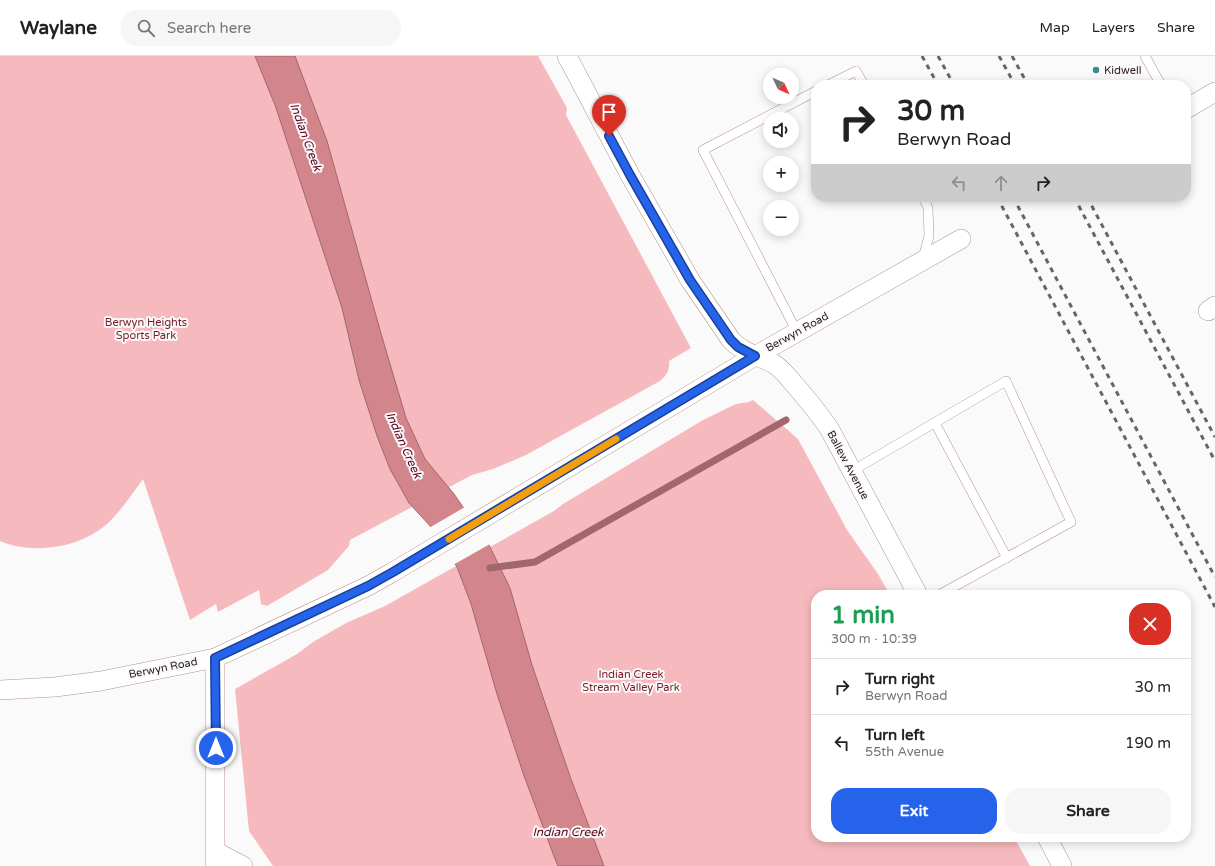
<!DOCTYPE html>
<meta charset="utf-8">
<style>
:root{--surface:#fff;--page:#f6f6f6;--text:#222;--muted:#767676;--line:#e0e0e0;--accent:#2563eb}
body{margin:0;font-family:"Varela Round",sans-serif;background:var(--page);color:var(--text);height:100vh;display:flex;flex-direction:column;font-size:15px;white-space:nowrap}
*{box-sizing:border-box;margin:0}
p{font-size:13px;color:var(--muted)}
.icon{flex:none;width:22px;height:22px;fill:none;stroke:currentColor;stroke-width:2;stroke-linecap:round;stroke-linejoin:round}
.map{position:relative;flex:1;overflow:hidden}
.drawer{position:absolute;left:811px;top:534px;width:380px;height:252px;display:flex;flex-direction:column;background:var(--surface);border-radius:16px;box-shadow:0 2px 10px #0003}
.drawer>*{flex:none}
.top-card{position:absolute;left:811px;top:24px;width:380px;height:122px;border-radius:16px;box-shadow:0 2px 10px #0003;background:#fff;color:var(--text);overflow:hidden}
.needle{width:26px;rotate:134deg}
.fabs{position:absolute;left:763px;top:12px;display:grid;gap:8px}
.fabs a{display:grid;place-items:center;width:36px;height:36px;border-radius:50%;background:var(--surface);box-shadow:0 2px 10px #0003;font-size:20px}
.pin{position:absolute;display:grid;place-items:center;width:34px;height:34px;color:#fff;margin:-41px -17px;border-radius:50% 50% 50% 0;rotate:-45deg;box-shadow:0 0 4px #0007}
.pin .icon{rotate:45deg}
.me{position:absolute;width:44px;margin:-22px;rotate:0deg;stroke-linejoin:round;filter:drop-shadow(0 0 3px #0008)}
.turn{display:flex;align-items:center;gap:14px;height:84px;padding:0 20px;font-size:18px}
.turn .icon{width:52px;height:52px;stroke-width:2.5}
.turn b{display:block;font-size:28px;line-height:34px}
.lanes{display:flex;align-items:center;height:38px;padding:0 20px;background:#0003;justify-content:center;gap:20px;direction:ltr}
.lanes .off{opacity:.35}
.round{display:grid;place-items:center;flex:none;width:42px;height:42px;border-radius:16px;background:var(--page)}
.overview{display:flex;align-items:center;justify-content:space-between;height:68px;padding:0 20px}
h1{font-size:24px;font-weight:700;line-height:30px;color:#1e9e55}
.action{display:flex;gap:8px;margin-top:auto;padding:8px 20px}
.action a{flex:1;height:46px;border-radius:16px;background:var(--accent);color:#fff;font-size:16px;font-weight:700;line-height:46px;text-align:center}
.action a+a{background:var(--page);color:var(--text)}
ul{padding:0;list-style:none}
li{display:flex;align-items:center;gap:12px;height:56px;padding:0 20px;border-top:1px solid var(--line)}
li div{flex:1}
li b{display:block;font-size:15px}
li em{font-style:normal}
header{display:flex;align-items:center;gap:24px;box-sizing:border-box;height:56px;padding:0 20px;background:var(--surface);border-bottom:1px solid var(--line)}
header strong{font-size:19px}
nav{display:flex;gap:22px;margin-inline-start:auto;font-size:14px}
.search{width:280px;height:36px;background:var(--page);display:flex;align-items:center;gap:10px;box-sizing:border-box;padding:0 14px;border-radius:16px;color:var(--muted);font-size:15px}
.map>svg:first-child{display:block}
</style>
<header>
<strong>Waylane</strong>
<div class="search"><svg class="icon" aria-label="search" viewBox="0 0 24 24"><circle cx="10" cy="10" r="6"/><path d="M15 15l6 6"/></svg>Search here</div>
<nav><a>Map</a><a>Layers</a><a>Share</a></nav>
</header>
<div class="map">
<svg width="1215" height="810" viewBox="0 0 1215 810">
<rect width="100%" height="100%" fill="#fafafa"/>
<g fill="#f6babe">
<path d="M0,0H538L567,52L566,59L691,292L669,305C670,314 667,319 660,325L526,399L493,413L472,419L350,484L349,490L328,514L267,550L261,548L259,534L218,556L216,548L190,564L143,423C132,438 121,455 107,468C80,492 33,499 0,485Z"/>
<polygon points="753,344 798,383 847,474 878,518 890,539 816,539 816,781 1014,781 1030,810 273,810 249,775 235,633 297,598 313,586 346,567 385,550 554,455 563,448 703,364 736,348 749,346"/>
</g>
<polygon fill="#d2868c" stroke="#a1676c" points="255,0 295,0 327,85 382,281 406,362 425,403 454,438 489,489 510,532 532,609 571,723 604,810 558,810 555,803 523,717 497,638 471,548 457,511 432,472 409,447 390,413 377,380 359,324 342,252 275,49"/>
<polygon fill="#fafafa" points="465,451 490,488 453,509 429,472"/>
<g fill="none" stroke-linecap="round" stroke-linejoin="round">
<polyline stroke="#a1676c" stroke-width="7" points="490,512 535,506 786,364"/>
<g stroke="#b69092" stroke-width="10">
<g id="service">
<polyline points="1145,0 1161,29"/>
<polyline points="828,29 856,15 864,29"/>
<polyline points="923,141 928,152 929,180 923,202"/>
<polyline points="797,276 703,94 816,35"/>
<polyline points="935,367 1007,502"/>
<polyline points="852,415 1006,325 1071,466 939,539"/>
</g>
</g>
<g stroke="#b69092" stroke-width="20">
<g id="minor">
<path d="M567,0L630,119L690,224L731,284C744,298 758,299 774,308C782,313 788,321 794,328C807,343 819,357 830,374L918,539"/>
<polyline points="1186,53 1215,36"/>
<polyline points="1208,255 1215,250"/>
<polyline points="215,602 215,810"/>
<polyline points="0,634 55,631 101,625 215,602 368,530 393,516 755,300 961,183"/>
<polyline points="1047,781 1062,810"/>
<polyline points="216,796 243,810"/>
</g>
</g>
<use href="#service" stroke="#fff" stroke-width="9"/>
<use href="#minor" stroke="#fff" stroke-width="19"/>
<g stroke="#6e6364" stroke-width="3" stroke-dasharray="5 5" stroke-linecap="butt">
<polyline points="922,0 938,29"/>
<polyline points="938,0 954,29"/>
<polyline points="999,0 1015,29"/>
<polyline points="1012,0 1028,29"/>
<polyline points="997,141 1215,551"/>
<polyline points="1013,141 1215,521"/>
<polyline points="1074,141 1215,405"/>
<polyline points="1087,141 1215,381"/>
</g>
</g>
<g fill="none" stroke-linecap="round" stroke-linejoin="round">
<g stroke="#184099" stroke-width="10">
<polyline id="route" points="216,692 215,602 368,530 393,516 755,300 738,291 731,284 690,224 630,119 609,80"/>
</g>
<use href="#route" stroke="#2563eb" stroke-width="7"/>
<polyline stroke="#f59e0b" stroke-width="7" points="449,483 616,383"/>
</g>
<circle fill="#40878c" stroke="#fafafa" stroke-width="1.5" cx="1096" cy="14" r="4"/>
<g text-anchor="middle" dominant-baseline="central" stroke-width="4" stroke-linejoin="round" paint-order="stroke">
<g font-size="11" fill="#2f2021" stroke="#fafafa" text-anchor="start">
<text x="1104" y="14">Kidwell</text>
</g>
<g font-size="11" fill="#761b2d" stroke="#fafafa">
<text x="146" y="266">Berwyn Heights<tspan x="146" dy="13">Sports Park</tspan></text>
<text x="631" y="618">Indian Creek<tspan x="631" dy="13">Stream Valley Park</tspan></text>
</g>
<g font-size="11" fill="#2f2021" stroke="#fafafa">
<text transform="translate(797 276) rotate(-29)">Berwyn Road</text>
<text transform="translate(848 409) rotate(62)">Ballew Avenue</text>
<text transform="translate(163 612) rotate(-11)">Berwyn Road</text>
</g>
<g font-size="12" font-style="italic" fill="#5e001a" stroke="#fafafa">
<text transform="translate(306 81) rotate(70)">Indian Creek</text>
<text transform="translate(404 389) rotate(66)">Indian Creek</text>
<text x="568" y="776">Indian Creek</text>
</g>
</g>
</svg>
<div class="fabs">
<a><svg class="needle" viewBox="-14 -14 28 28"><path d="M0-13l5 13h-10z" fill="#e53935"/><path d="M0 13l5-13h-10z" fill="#767676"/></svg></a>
<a><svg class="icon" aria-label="sound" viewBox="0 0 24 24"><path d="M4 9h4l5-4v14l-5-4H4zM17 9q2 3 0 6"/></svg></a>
<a>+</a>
<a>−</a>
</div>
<div class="pin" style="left:609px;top:80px;background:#d93025"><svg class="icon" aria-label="arrive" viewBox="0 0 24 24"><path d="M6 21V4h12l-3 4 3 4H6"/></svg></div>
<svg class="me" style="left:216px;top:692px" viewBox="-20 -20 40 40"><circle r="17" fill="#2563eb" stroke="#fff" stroke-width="3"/><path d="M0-11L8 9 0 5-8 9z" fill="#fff"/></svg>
<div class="top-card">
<div class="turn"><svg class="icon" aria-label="right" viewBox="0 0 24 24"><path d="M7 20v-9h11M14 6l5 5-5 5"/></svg><div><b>30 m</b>Berwyn Road</div></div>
<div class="lanes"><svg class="icon off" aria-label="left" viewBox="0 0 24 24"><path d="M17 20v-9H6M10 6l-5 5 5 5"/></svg><svg class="icon off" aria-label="ahead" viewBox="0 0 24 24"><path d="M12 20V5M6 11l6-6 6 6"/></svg><svg class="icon" aria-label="right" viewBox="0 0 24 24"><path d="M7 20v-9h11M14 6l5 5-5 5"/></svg></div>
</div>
<section class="drawer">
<div class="overview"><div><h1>1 min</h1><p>300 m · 10:39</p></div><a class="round" style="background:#d93025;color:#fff"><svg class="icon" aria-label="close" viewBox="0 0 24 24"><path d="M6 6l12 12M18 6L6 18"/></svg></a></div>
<ul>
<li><svg class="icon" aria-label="right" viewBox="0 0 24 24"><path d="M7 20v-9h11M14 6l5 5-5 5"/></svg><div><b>Turn right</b><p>Berwyn Road</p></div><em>30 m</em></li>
<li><svg class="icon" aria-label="left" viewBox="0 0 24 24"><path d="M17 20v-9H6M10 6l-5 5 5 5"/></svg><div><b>Turn left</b><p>55th Avenue</p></div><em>190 m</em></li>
</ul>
<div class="action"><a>Exit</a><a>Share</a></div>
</section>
</div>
